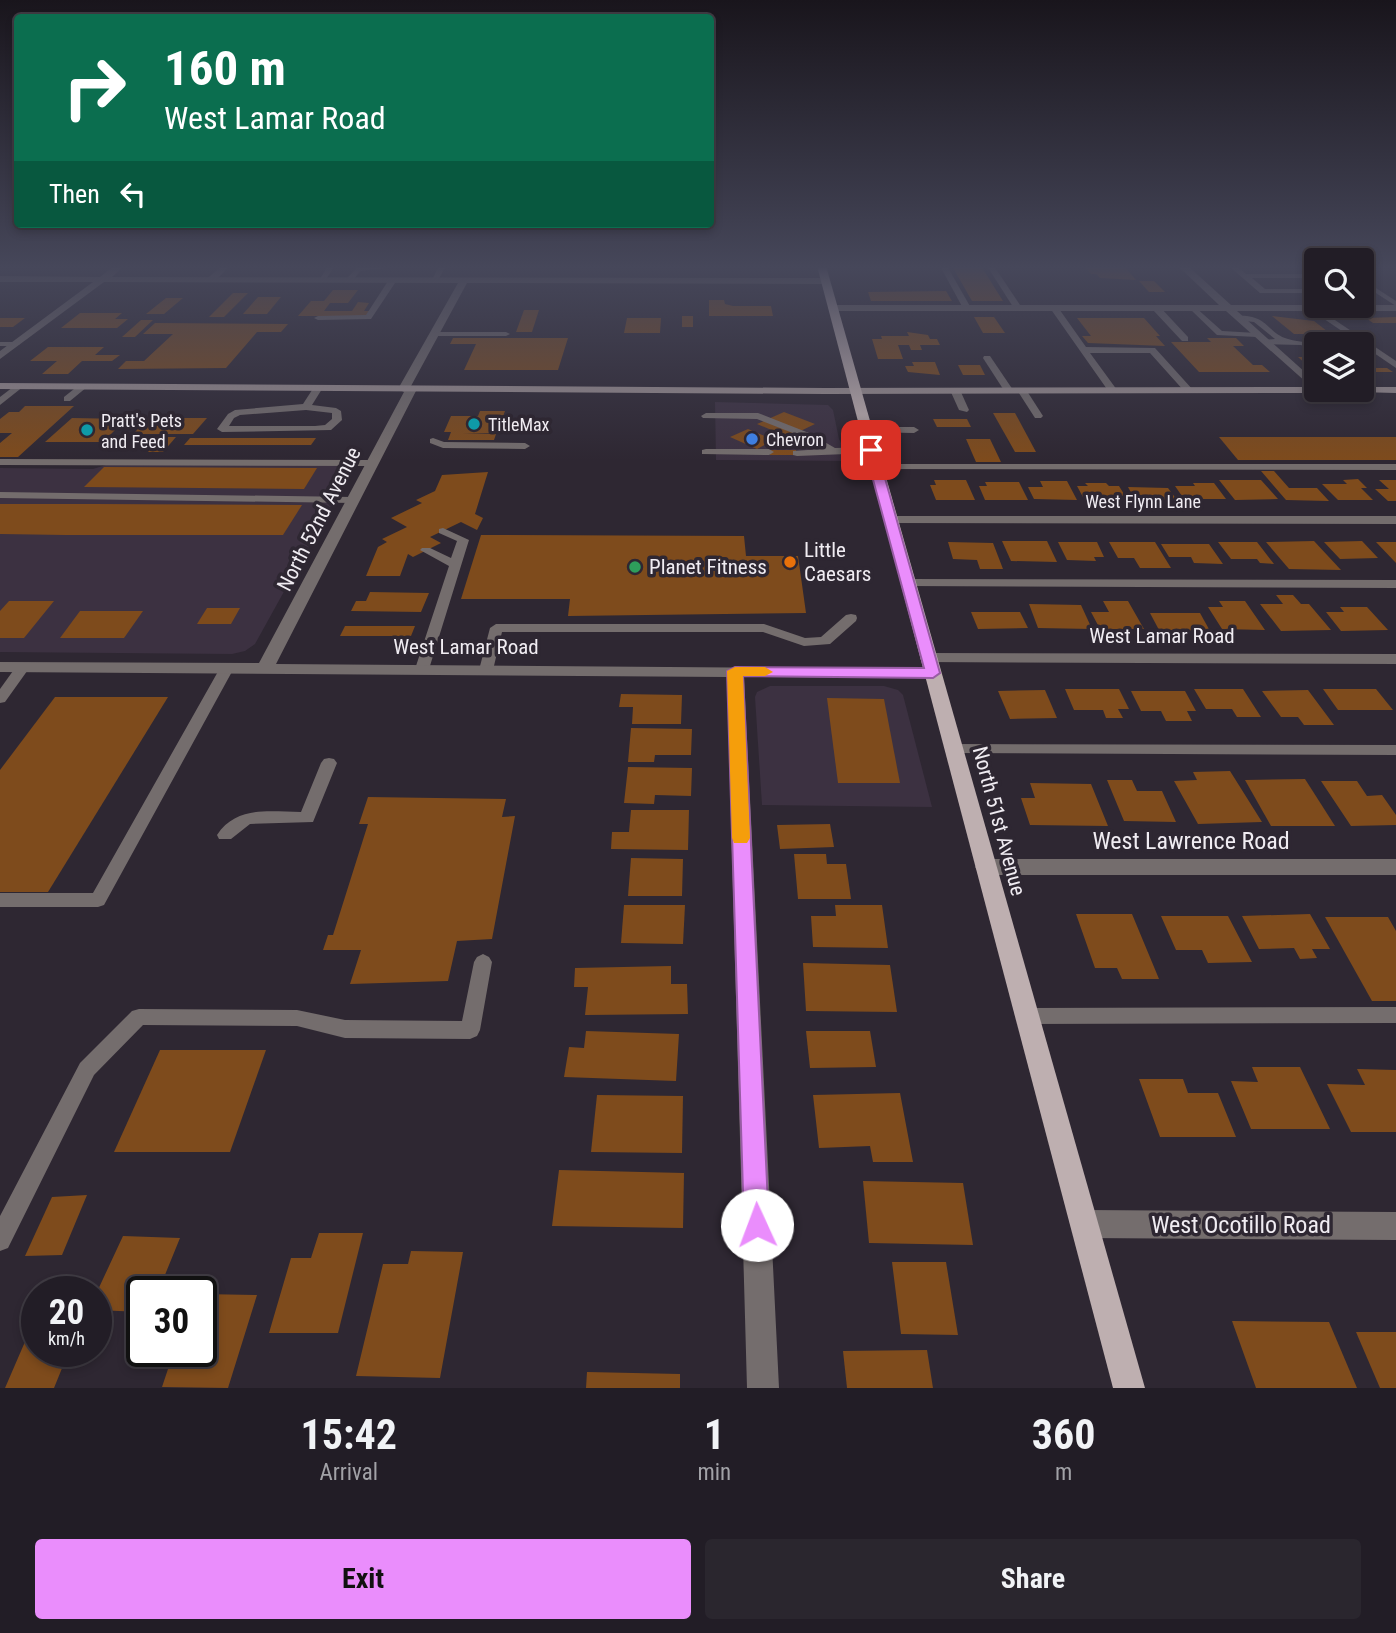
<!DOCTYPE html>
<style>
:root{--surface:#221d26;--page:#2a262e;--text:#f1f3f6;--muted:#a2a2a7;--line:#3f3b43;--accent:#ea8dfc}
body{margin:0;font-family:"Roboto Condensed",sans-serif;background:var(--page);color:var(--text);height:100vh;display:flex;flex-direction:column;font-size:26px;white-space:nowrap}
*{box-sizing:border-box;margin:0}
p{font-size:23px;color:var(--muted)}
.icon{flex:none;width:38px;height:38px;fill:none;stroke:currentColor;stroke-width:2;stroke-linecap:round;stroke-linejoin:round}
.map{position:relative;height:1388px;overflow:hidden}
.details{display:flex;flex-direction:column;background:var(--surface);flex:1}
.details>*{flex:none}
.hud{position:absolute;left:14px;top:14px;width:700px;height:214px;border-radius:7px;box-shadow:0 4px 10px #0003,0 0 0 2px var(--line);background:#0b6e4f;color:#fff;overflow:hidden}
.buttons{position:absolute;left:1304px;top:248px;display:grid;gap:14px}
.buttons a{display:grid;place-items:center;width:70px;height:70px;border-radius:7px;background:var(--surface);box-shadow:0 4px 10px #0003,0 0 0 2px var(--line);font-size:35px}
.speed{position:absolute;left:21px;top:1276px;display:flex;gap:14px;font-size:35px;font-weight:700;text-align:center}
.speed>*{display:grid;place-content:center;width:91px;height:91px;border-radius:50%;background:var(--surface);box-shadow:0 4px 10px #0003,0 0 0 2px var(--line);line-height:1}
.speed small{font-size:18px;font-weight:400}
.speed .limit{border:4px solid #111;border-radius:10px;background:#fff;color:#111}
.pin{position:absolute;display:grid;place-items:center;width:60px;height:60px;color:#fff;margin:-30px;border-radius:14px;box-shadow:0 4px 10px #0006}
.me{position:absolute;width:77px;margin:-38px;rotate:358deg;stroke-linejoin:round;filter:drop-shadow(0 0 5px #0008)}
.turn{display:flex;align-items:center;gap:24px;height:147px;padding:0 35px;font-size:32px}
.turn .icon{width:91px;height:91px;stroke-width:2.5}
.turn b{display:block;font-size:49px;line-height:60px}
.then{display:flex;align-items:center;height:66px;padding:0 35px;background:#0003;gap:14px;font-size:26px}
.eta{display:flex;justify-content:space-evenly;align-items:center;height:119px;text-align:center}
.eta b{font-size:42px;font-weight:700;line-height:49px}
.primary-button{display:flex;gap:14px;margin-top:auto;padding:14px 35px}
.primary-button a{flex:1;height:80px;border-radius:7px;background:var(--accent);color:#111;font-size:28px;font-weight:700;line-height:80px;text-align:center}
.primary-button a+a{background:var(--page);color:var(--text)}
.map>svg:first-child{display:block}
</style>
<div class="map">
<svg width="1396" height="1388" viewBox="0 0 1396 1388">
<rect width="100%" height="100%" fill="#2e2732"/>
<g fill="#3c3141">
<polygon points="715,402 828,405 833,410 839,439 850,461 716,460"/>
<polygon points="106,465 354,465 255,644 245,651 232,654 0,652 0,468 93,469"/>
<polygon points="770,686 884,686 898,690 903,695 932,807 762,805 755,697 757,692"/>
</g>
<g fill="#7e4b1c">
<polygon points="952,266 981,266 1003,301 972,301"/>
<polygon points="1084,266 1124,266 1136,280 1100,278 1096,274 1091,274"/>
<polygon points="1139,281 1154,281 1165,292 1149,292"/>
<polygon points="333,290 358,290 348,303 330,303 324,311 352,311 358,302 369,303 364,311 370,311 366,316 298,316 311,301 324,301"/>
<polygon points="946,291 952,301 871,301 868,292"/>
<polygon points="233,293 248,293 224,317 209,317"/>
<polygon points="258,297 281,297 267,314 243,314"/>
<polygon points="166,298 183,298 164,314 146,314"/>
<polygon points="709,300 724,300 725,304 733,306 771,306 773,316 709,316"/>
<polygon points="524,310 539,310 532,332 516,332"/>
<polygon points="80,313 122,313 115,319 128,319 117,328 61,328"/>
<rect x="682" y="316" width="11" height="11"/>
<polygon points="1272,316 1314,321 1345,345 1327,345 1314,334 1294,334"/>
<polygon points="974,317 994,317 1005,333 983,333"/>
<polygon points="1396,317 1396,323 1373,323 1366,318"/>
<polygon points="0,318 25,318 13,327 0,327"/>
<polygon points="627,318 661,318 660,333 624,333"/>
<polygon points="1077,318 1144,318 1160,336 1156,336 1165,346 1088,343 1082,336 1091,336"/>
<polygon points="141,320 153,320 135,337 122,337"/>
<polygon points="155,323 288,324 281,332 257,332 226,368 118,369 126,361 144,361 173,334 143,334"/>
<polygon points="907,332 928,335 930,339 937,339 940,345 920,345 922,350 911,350 909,345 898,345 903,359 878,359 872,339 882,339 881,336 909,336"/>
<polygon points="453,338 568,338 558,370 464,370 476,344 450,344"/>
<polygon points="1207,338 1236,338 1244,346 1233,346 1253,365 1262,365 1270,372 1199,372 1171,342 1211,342"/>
<polygon points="48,347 104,347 95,355 120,355 112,361 82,361 68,374 42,374 57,361 30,361"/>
<polygon points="1307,354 1316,355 1316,373 1298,357 1311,357"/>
<polygon points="1362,358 1375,368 1387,368 1393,372 1362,372"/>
<polygon points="912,362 935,362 940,375 908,372 905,366 914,366"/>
<polygon points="958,365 980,365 985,375 963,375"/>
<polygon points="25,406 74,406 18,457 0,457 0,443 12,433 0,433 0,419 9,412 19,412"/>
<polygon points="480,411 505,411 497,433 463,434 496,434 494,440 448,440 451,432 444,432 451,416 478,416"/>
<polygon points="784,412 815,424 788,437 757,424"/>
<polygon points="993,413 1015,413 1036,452 1015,452"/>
<polygon points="72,418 126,419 103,442 45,442"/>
<polygon points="149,418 207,418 193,434 133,434"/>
<polygon points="933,419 967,419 971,427 937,427"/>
<polygon points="748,429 774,440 757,449 730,437"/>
<polygon points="161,437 176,437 163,452 148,452"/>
<polygon points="1219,437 1396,437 1396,460 1238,460"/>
<polygon points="190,438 316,438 311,445 184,445"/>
<polygon points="966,439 990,439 1001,462 976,462"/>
<polygon points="769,450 796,450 797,455 770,455"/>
<polygon points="104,467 317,468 304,489 84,487"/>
<polygon points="1261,471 1274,471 1289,488 1317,488 1329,501 1286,500"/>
<polygon points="488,472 475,514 483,518 477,530 461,522 430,537 441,543 413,557 408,554 400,576 366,576 378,547 387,542 382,539 407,527 391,518 422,503 416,500 435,491 442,475"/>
<polygon points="1358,479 1367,488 1361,488 1373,500 1338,500 1322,484 1347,484 1343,480"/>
<polygon points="934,480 966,480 975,500 936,500 930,485 936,485"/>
<polygon points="1219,480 1261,480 1278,499 1235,500"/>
<polygon points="1379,480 1396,480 1396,501 1388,501 1375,489 1389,489"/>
<polygon points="1040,481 1067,481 1077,500 1034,499 1028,487 1043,487"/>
<polygon points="985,482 1019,482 1028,500 985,500 979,486 987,486"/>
<polygon points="1085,483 1106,483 1109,486 1119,486 1127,499 1084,499 1077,486 1088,486"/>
<polygon points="1193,483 1214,483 1226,499 1184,499 1175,486 1195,486"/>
<polygon points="1128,487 1168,488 1177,500 1135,500"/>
<polygon points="0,504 93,504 302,505 283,535 65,535 0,534"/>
<polygon points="481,535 744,536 746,556 798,556 806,613 568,616 570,599 461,599"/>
<polygon points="1002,541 1047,541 1057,562 1011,561"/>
<polygon points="1314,541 1341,570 1289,569 1266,542"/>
<polygon points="1362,541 1378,558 1340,559 1324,542"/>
<polygon points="948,542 993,543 1003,569 980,569 977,560 953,559"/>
<polygon points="1058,542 1097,542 1104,557 1094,557 1096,561 1067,560"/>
<polygon points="1109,542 1155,542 1171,568 1140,568 1134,558 1118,558"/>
<polygon points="1218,542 1257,542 1274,564 1260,563 1257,559 1231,559"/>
<polygon points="1376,542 1396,542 1396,563"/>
<polygon points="1161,544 1209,544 1223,564 1194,563 1191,557 1169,557"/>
<polygon points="370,592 429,593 421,612 351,611 356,601 366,601"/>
<polygon points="1276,595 1293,595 1301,604 1309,604 1331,630 1281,631 1260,604 1283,604"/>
<polygon points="9,601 54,601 24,638 0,638 0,611"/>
<polygon points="1103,601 1128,601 1144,629 1100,629 1091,612 1109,612"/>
<polygon points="1219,601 1245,601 1265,630 1222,629 1208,607 1223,607"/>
<polygon points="1029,604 1081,605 1092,629 1038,628"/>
<polygon points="1340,607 1367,607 1388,630 1341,631 1326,612 1344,612"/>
<polygon points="207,608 240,608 231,624 197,624"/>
<polygon points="80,611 143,611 124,638 60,638"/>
<polygon points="971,612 1020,612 1028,628 978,629"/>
<polygon points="1150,613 1200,613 1210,631 1159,630"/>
<polygon points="345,626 415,626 411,636 340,636"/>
<polygon points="1065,689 1119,689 1129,709 1118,709 1123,718 1106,718 1103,710 1074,710"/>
<polygon points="1194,689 1243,689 1261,717 1237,717 1232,709 1206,709"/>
<polygon points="1323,689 1376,689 1393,710 1338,710"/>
<polygon points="1045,690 1057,718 1010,719 998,691"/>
<polygon points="1308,690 1334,725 1304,725 1298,717 1281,717 1262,691"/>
<polygon points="1131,691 1185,691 1196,711 1187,711 1192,721 1166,721 1161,711 1141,711"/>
<polygon points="621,694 682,695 681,724 632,724 633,707 619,707"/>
<polygon points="55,697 168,697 48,892 0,892 0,770"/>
<polygon points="827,698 884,699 900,783 838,783"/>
<polygon points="631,728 692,729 691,755 655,755 654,762 628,762"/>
<polygon points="628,767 692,768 691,796 655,795 654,804 624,803"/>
<polygon points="1230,771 1262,822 1198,824 1174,781 1197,780 1193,772"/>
<polygon points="1305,779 1335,826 1271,826 1245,780"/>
<polygon points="1107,780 1132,780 1137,791 1162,791 1176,822 1124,821"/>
<polygon points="1321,781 1357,781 1367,796 1382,795 1396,815 1396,825 1351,826"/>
<polygon points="1030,783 1091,784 1108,826 1030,825 1021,798 1035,798"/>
<polygon points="368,797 506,799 502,817 515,816 492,939 457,941 448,981 350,984 361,950 323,950 328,935 333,935 368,824 359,824"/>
<polygon points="631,810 689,810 688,850 611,849 612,832 629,832"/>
<polygon points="830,824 834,847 780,849 777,825"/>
<polygon points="794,854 826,854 827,864 846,864 851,899 798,899"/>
<polygon points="631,858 683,859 682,896 628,896"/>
<polygon points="624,905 685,905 683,944 621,943"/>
<polygon points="835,905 882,905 888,948 813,947 811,916 836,916"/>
<polygon points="1076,914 1132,914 1159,979 1122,979 1117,968 1095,968"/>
<polygon points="1310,914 1330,949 1312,949 1317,958 1300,959 1294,948 1259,949 1242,916"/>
<polygon points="1161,916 1228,916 1252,962 1208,963 1202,950 1176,950"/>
<polygon points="1325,917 1388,917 1396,931 1396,1001 1372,1001"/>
<polygon points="803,963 890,965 897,1012 806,1011"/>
<polygon points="671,966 671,984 687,984 688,1014 585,1015 588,987 574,987 575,968"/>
<polygon points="586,1031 679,1034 676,1081 564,1077 569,1047 584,1048"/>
<polygon points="806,1031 870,1031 876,1067 810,1068"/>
<polygon points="160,1050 266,1050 230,1152 114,1152"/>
<polygon points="1252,1067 1300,1067 1330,1129 1251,1129 1231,1081 1258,1082"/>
<polygon points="1357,1069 1396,1070 1396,1132 1351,1132 1327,1084 1365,1085"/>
<polygon points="1139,1079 1183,1079 1188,1093 1218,1093 1236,1137 1160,1137"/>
<polygon points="900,1093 913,1162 873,1162 870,1146 819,1148 813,1095"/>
<polygon points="597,1095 683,1096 682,1153 591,1152"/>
<polygon points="559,1170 684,1173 683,1228 552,1226"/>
<polygon points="863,1181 963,1183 973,1245 869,1243"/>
<polygon points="87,1195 62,1255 25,1256 52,1197"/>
<polygon points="319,1233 363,1233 338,1333 269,1333 291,1258 311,1258"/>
<polygon points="123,1236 180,1238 158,1292 142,1292 142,1312 96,1310 96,1294"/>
<polygon points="411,1251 463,1252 440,1378 356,1376 383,1264 408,1264"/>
<polygon points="892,1262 946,1262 958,1335 901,1334"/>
<polygon points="95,1288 93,1292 46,1292 48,1289"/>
<polygon points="201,1294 257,1295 228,1388 162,1387 174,1351 201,1351"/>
<polygon points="37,1314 37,1351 69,1351 54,1388 5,1388"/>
<polygon points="1232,1321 1329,1322 1357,1388 1256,1388"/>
<polygon points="1356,1332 1396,1332 1396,1388 1380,1388"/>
<polygon points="927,1350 933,1388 847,1388 843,1351"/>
<polygon points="587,1372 680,1374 680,1388 586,1388"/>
</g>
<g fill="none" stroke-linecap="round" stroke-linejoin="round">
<g fill="#746d6d" fill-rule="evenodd">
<polygon points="222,266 230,266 215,281 209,281 209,277"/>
<polygon points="328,266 335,266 324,282 318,282"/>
<polygon points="403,266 360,271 352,282 345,280 358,267"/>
<polygon points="439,266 446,266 437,282 431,282"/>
<polygon points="940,266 947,266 971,308 970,310 964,310"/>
<polygon points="987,266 994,266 1022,308 1021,310 1015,310"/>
<polygon points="1229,266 1237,266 1246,274 1316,274 1316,278 1252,278 1265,289 1316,289 1316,293 1260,293"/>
<polygon points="390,278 397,280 371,319 318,320 314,318 318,316 366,315"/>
<polygon points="1362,279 1396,301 1396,306 1362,284"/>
<polygon points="1051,306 1057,306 1086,347 1155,348 1193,390 1185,392 1150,353 1090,353 1117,390 1109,392 1050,308"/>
<polygon points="1153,306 1159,306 1188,337 1188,341 1182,341 1153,310"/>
<polygon points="1194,306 1222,331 1257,333 1261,335 1257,337 1217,335 1191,310 1190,308"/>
<polygon points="1314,306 1396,361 1396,368 1311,310 1310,308"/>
<path d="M1236,316C1269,314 1266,333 1288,339C1298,342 1306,341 1316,346V352L1301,345L1263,344V340L1275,339L1254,322L1236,320Z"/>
<polygon points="435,332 506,332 510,334 506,336 432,336 432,332"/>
<polygon points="0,342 16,342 20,344 16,346 0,346"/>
<polygon points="984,356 990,356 1013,390 1011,392 1005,392 983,358"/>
<polygon points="1362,379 1380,390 1372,392 1362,386"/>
<polygon points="17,384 24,386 0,405 0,397"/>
<polygon points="79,385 87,387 70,401 64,401 64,397"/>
<path d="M317,386L322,389L312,405L336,408L341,411L342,420L331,430L222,432L217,429L228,414L235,410L303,404L314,387ZM306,410L332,413V419L325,425L315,426H229L234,418L240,415Z"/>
<polygon points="952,388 960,390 969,410 967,412 959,410 950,390"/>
<polygon points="1019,388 1025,388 1043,416 1041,418 1035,418 1017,390"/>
<polygon points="706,413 758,413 809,433 835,448 871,447 876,450 871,453 797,456 793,455 793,451 822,449 803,437 757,419 703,418 701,416"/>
<polygon points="866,427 914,427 919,430 914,433 863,432 861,430"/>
<polygon points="433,438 444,442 525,443 530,446 525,449 443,448 430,443 430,439"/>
<polygon points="706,449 769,449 774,452 769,455 702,454 702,450"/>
<polygon points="0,459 372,460 377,463 372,466 0,465"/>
<polygon points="876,464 1396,464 1396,470 872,469 871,467"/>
<polygon points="0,492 353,497 358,500 353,503 0,498"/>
<polygon points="443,528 469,540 429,669 422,673 415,669 449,566 420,550 422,548 430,548 451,558 457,541 439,533 439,529"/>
<polygon points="908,579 1396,580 1396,588 904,586 902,583"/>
<polygon points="851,614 856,615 857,618 856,621 830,644 804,646 763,632 502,632 493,670 486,674 479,670 490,628 496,624 764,624 805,638 821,637 846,615"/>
<polygon points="23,663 30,667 5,702 0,703 0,689 18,664"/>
<polygon points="227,664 234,668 104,905 98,907 0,907 0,893 93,893 220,668"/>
<polygon points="954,744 1396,745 1396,755 949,753 947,749 949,745"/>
<path d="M329,758L334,759L337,763L313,822L250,824L231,839H219L217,835C237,805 270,812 301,812L321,763L324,759Z"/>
<polygon points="483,954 489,957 492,962 480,1030 477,1036 470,1039 345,1038 297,1026 143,1025 94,1075 8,1248 0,1251 0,1216 80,1063 132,1011 139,1009 297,1010 345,1020 462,1021 474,962 477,957"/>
<polygon points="1396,1007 1396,1023 1027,1024 1020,1022 1017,1016 1020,1010 1027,1008"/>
</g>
<g fill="#746d6d" fill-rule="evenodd">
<polygon points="114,266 124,266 112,277 824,278 829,281 824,284 467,283 411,386 417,389 276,664 938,669 941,673 938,677 932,678 744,677 779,1388 747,1388 727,677 0,672 0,662 259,663 404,392 398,389 458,283 104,282 0,359 0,351 93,282 0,282 0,276 100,277"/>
<polygon points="1178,266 1188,266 1231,305 1396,305 1396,311 1237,311 1316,382 1316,390 1320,390 1316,391 1226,311 833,311 828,308 833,305 1219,305"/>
<polygon points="891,516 1396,516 1396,524 886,523 886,517"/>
<polygon points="928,653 1396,654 1396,664 922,662 920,658 922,654"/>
<polygon points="986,859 1396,859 1396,875 986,875 979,873 975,867 979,861"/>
<polygon points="1085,1210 1396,1212 1396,1240 1085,1238 1075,1234 1071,1224 1075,1214"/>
</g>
<g fill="#9e9293" fill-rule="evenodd">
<polygon points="0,383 825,388 1316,387 1316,390 1321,390 1316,393 825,394 0,389"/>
<polygon points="1362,387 1396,387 1396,393 1358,392 1357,390 1362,390"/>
</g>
<polygon fill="#beafb0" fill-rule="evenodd" points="817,266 826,266 1145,1388 1113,1388"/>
</g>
<linearGradient id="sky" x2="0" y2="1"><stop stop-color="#19151c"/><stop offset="0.58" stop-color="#46475a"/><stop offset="1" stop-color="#46475a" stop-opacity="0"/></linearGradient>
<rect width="1396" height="461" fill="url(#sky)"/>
<polygon fill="#ea8dfc" stroke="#985ca4" stroke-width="2" points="867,448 877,450 940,673 933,678 743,676 769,1225 766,1234 757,1238 747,1234 744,1225 727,671 735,667 924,668 865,450"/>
<polygon fill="#f59e0b" points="735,667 765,667 773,672 765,676 743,676 750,838 747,843 734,843 732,838 727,671"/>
<g fill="#0f9aa8" stroke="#2e2732" stroke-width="2.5">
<circle cx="474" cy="424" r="7"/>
<circle cx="87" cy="430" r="7"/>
</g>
<circle fill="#3f7fe0" stroke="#2e2732" stroke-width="2.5" cx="752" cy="439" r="7"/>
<circle fill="#e8710a" stroke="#2e2732" stroke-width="2.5" cx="790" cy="562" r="7"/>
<circle fill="#2e9e5b" stroke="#2e2732" stroke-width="2.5" cx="635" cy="567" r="7"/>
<g text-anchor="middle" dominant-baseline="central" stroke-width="7" stroke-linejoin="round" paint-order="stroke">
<g font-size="18" fill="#f0ecf2" stroke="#2e2732" text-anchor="start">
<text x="101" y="420">Pratt's Pets<tspan x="101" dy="21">and Feed</tspan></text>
<text x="488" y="424">TitleMax</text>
<text x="766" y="439">Chevron</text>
</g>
<g font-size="18" fill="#f0ecf2" stroke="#2e2732">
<text x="1143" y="501">West Flynn Lane</text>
</g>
<g font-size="21" fill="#f0ecf2" stroke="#2e2732">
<text transform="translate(319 519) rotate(-63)">North 52nd Avenue</text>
<text x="1162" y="636">West Lamar Road</text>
<text x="466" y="647">West Lamar Road</text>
<text transform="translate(999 821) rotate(75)">North 51st Avenue</text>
</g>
<g font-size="21" fill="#f0ecf2" stroke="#2e2732" text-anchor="start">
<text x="804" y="550">Little<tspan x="804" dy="24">Caesars</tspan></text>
<text x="649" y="567">Planet Fitness</text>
</g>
<g font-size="24" fill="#f0ecf2" stroke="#2e2732">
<text x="1191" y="841">West Lawrence Road</text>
<text x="1241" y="1225">West Ocotillo Road</text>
</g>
</g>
</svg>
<div class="buttons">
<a><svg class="icon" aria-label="search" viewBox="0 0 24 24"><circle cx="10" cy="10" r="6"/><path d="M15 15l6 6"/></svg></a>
<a><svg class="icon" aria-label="layers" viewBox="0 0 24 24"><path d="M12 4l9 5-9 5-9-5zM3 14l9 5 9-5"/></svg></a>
</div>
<div class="speed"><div>20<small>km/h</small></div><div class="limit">30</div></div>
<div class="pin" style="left:871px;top:450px;background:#d93025"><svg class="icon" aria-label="arrive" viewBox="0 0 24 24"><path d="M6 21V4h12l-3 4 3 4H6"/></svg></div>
<svg class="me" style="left:757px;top:1225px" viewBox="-20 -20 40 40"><circle r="19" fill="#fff"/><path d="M0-13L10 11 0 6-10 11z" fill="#ea8dfc"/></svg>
<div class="hud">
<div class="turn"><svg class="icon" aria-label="right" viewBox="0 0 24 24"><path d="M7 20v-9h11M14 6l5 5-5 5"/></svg><div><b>160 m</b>West Lamar Road</div></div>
<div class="then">Then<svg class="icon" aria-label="left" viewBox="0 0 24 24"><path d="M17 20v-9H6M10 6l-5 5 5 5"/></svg></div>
</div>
</div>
<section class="details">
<div class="eta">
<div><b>15:42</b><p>Arrival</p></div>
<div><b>1</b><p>min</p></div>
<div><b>360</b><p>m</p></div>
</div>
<div class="primary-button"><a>Exit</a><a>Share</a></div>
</section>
